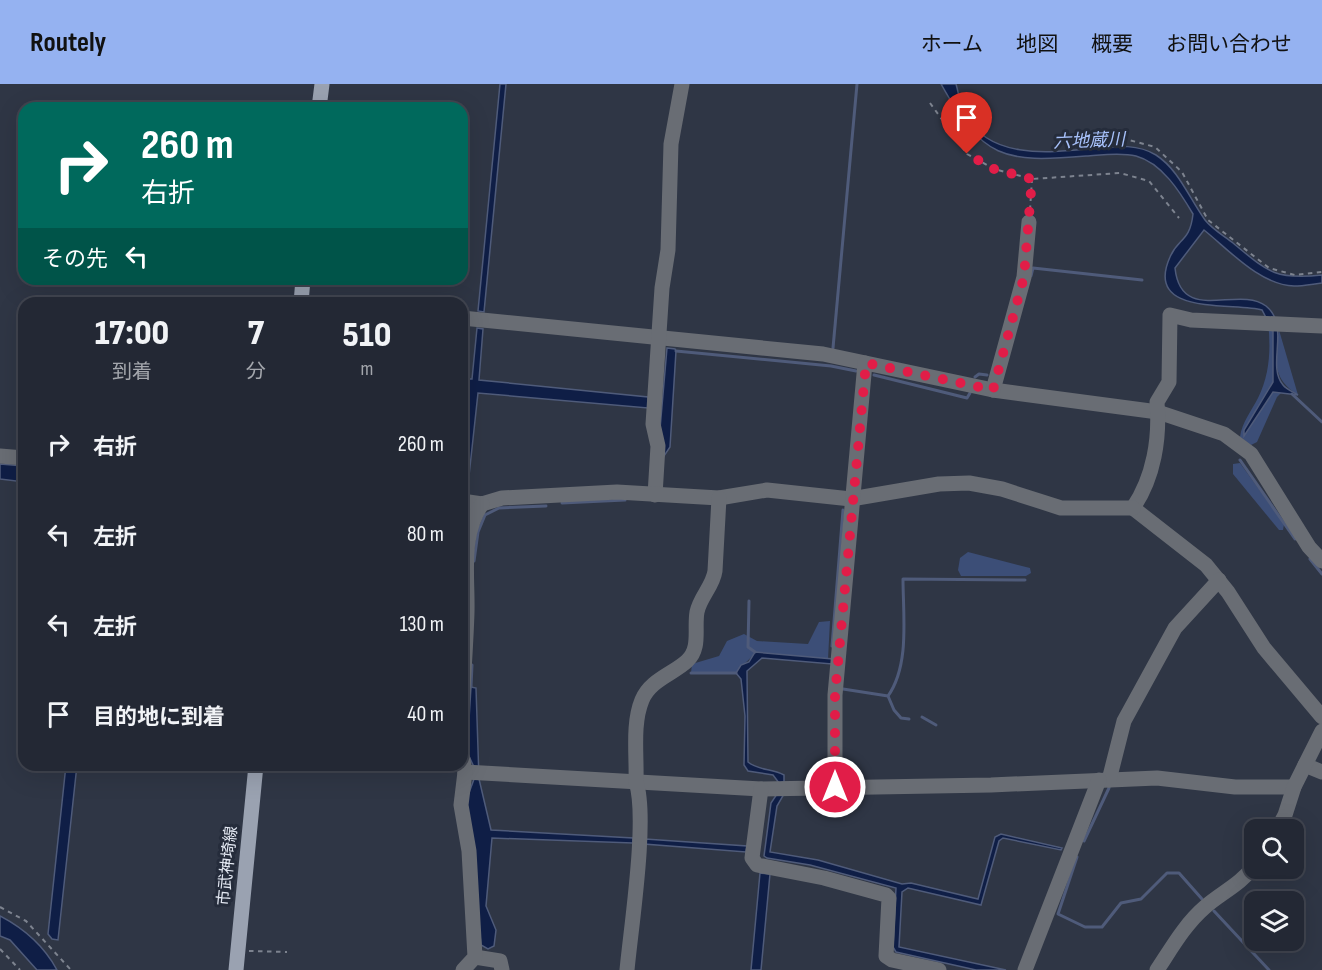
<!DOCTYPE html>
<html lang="ja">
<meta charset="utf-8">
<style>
:root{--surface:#232834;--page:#2f3440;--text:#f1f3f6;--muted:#a3a6ac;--line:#40444f;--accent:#95b2f1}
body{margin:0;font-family:"Sofia Sans Condensed","Noto Sans JP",sans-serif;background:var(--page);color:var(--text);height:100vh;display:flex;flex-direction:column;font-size:22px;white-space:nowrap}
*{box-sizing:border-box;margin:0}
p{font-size:20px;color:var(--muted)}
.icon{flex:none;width:33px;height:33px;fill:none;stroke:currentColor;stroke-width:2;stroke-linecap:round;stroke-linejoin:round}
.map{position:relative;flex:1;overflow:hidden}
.sheet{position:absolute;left:18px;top:213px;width:450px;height:474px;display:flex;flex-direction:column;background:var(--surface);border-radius:18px;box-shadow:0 6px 24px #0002,0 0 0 2px var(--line)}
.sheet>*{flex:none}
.top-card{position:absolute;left:18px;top:18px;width:450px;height:183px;border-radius:18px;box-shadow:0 6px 24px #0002,0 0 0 2px var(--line);background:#00695c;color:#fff;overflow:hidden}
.fabs{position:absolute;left:1244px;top:735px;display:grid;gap:12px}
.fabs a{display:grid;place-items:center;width:60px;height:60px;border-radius:12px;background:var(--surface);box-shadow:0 6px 24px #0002,0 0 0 2px var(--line);font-size:30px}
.pin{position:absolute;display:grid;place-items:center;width:51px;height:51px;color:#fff;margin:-62px -26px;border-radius:50% 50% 50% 0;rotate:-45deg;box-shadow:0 0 6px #0007}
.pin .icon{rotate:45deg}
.me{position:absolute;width:66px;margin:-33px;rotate:0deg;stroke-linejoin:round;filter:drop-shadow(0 0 4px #0008)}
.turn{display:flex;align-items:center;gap:21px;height:126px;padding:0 24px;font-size:27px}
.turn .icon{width:78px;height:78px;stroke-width:2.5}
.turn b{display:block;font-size:42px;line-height:51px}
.then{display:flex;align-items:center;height:57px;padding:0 24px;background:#0003;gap:12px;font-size:22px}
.eta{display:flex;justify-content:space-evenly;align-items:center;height:102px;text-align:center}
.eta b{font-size:36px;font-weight:800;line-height:42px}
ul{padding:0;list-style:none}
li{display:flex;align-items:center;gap:18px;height:90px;padding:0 24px}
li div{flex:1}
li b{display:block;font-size:22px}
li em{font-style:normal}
header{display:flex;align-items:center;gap:36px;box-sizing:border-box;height:84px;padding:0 30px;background:var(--accent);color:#111}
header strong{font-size:28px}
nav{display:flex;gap:33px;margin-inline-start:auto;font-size:21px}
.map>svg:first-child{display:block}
</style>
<header>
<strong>Routely</strong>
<nav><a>ホーム</a><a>地図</a><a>概要</a><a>お問い合わせ</a></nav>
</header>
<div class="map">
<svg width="1322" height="886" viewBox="0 0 1322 886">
<rect width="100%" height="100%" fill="#2f3645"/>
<g fill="#3c4e77">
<path d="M1268,238L1273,247V298L1244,346V352L1273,308H1282L1277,313L1257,358L1251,361L1240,353C1242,338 1252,326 1258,314C1270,290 1271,264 1268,238Z"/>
<path d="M1279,246L1298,311C1272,295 1274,275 1279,246Z"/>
<polygon points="1240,379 1284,440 1283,446 1279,446 1233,390 1233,380"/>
<polygon points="968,468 1030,484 1031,489 1026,492 961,492 958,486 960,474"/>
<path d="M830,537L828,575L755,568C749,578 741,580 736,589H691L692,580L719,572L727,557L744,550L757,557L808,560L819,538Z"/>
</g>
<g fill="#0f1e46" stroke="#4f5b7a" stroke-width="1.5">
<polygon points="500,0 506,0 484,228 478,227"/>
<path d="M941,0H956C959,10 960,22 965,30C990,78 1055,68 1098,64C1118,62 1138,60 1156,71C1179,86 1189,114 1205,136C1212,145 1224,152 1233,159C1268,188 1275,196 1322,191V199C1313,200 1303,202 1294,202C1260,201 1229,166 1204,146L1175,184C1181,241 1238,201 1266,222C1291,242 1266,281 1283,301C1286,305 1293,308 1298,311L1273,308L1244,352V346L1273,298V247L1262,226C1234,218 1143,233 1170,173C1178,154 1190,158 1193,130C1180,108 1162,79 1136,72C1120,68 1102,71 1086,72C1003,79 983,75 941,0Z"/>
<polygon points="477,244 483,245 479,296 648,313 648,324 478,309 467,410 462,409 469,312 462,310 462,295 472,295"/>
<polygon points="667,264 675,265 676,267 670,363 664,372 660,345"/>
<polygon points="0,380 24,382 24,398 0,395"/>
<path d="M755,568L833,575L832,580L762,574L747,587L748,678C757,686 773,685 784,691V698L779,699L773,691L748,687L744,681L745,632L741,595L736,589L741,581L749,578Z"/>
<polygon points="471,603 476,604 479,695 491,746 633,754 633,759 492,754 486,822 496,846 494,862 488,865 481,861 466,717 474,695 474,683 467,668"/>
<polygon points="66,681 77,681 58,856 52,855 48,850"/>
<polygon points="777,710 784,710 777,722 770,768 818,776 902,800 911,799 978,815 995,753 1001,750 1062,764 1061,766 1003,754 999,757 981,821 908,804 902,808 899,863 1006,886 976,886 896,868 893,863 896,804 810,781 767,774 764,772 771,719"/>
<polygon points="645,755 747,762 746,768 644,760"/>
<polygon points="760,789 770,790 761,886 751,886"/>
<path d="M0,832C23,844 44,862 57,886H37L10,856L0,852Z"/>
</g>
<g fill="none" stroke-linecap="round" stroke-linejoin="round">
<g stroke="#4f5b7a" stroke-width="3">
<polyline points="1031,192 1033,184 1142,196"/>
<polyline points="833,264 857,0"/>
<polyline points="676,267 831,282 856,287"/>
<polyline points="874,291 967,314 970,309"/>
<polyline points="975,293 979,290 987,291"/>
<polyline points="1292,310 1322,338"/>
<polyline points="1240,376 1295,455"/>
<polyline points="562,419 625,416"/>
<polyline points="1310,475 1322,490"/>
<polyline points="474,477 478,448 485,431 499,424 546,422"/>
<polyline points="749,517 748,563 755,568"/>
<polyline points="832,562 843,426"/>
<polyline points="691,589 736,589"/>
<polyline points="471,603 472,581"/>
<polyline points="843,605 888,612 894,626 901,634 909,635"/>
<path d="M888,612C910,581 903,531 903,495L1025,496"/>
<polyline points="922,633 936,641"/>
<polyline points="1084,757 1109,704"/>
<polyline points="1077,773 1058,830 1085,843 1102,843 1121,819 1141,815 1167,789 1179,789 1202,815"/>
<polyline points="1214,827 1269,886"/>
</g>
<g stroke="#7d838f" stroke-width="2" stroke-dasharray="4.5 4.5" stroke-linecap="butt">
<polyline points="930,19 967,70 994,85 1032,95 1120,89 1149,97 1179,134"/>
<polyline points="1068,61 1129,56 1155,63 1182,88 1208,136 1269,184 1295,191 1322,188"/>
<polyline points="1030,126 1032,95"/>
<polyline points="0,823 26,837 71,886"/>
<polyline points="0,865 20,886"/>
<polyline points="249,867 287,868"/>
</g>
<g stroke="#696d74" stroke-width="15">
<polyline points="462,234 823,270 993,306 1158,328 1224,350 1251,370 1309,463 1322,477"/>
<path d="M1322,242L1191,236L1170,231L1169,298L1157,318C1160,354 1154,393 1133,424L1206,481L1228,508L1264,564L1322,633"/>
<polyline points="993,306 1024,193 1029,138"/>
<polyline points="0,372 24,374"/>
<polyline points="655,411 658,362 653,340 662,204 668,166 671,60 682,0"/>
<polyline points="462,417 482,420 502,414 617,408 719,414 767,406 851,415 939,400 969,399 1002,405 1061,424 1133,424"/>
<path d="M462,630C463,596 466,562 467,528C468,492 460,451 482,420"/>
<polyline points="462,670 465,688 761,705 991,701 1157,694 1235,703 1294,703"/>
<polyline points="1305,681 1322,688"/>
<polyline points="1109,696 1124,637 1175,544 1219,496"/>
<polyline points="835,703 835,611 865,279"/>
<polyline points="761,705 752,774 757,781 824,794 886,811 889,814 886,872 892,876 939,886"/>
<polyline points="1277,746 1285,731 1294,703 1322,647"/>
<polyline points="475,873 500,877 502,886"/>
<polyline points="463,886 475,873 469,767 461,721 465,688"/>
<path d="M627,886C631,843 648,734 636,698C637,672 632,640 642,616C650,596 673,590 687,577C701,564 694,545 697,528C700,513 713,502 715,487L719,414"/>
<polyline points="1025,886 1099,696"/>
<path d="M1157,886C1171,865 1185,840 1205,823C1222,808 1240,801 1254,782"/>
</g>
<g stroke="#9aa2b1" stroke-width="15">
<polyline points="319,24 322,0"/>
<polyline points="301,219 303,195"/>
<polyline points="236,886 256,681"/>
</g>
</g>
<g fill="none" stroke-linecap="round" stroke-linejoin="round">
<polyline stroke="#e11d48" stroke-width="10" stroke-dasharray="0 18" points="835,703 835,611 866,279 993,306 1024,193 1032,95 994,85 967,70"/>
</g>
<g text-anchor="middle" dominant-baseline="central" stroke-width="6" stroke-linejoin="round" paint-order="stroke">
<g font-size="16" fill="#e3e8f2" stroke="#252c3b">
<text transform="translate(228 782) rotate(-84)">市武神埼線</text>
</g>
<g font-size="18" font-style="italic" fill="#a7c1fa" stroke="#252c3b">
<text transform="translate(1089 57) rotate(-2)">六地蔵川</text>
</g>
</g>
</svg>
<div class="fabs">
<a><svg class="icon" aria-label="search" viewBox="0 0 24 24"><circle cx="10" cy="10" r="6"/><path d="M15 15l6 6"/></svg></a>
<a><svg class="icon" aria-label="layers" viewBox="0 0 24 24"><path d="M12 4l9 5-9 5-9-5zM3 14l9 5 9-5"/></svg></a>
</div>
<div class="pin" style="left:967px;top:70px;background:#d93025"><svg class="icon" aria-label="arrive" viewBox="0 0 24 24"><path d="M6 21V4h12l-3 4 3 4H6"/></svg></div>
<svg class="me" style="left:835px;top:703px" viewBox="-20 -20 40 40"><circle r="17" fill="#e11d48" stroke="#fff" stroke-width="3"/><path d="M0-11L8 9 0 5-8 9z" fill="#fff"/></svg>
<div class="top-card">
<div class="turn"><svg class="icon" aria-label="right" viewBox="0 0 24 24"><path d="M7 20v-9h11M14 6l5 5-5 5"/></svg><div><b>260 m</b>右折</div></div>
<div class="then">その先<svg class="icon" aria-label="left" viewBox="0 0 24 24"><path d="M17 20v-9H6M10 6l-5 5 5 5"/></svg></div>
</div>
<section class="sheet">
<div class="eta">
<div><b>17:00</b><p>到着</p></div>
<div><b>7</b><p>分</p></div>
<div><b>510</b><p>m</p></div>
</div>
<ul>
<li><svg class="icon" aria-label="right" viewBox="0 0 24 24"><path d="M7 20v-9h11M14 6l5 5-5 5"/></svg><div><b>右折</b></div><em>260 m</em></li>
<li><svg class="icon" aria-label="left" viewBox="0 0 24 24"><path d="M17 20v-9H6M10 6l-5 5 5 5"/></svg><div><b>左折</b></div><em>80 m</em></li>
<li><svg class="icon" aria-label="left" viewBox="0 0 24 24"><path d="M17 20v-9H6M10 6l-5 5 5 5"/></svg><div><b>左折</b></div><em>130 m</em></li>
<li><svg class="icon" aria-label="arrive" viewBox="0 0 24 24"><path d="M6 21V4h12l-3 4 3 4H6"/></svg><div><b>目的地に到着</b></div><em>40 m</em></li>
</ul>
</section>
</div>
